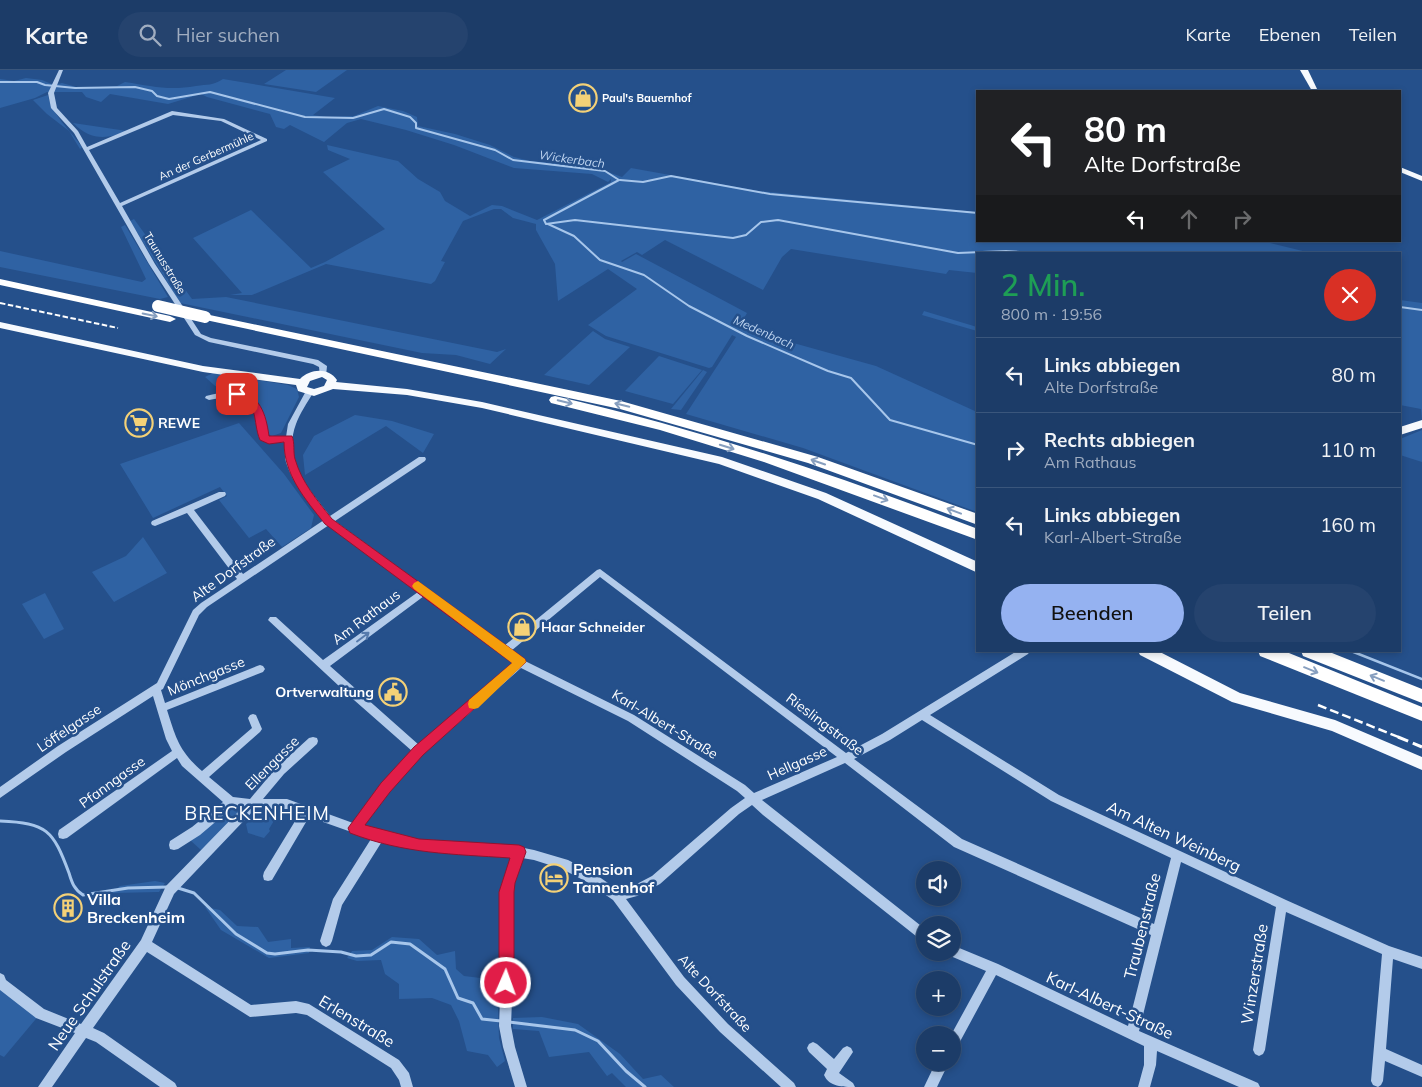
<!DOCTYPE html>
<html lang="de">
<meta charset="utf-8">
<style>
:root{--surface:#1c3c68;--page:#25436e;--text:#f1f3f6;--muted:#a0adc0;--line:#3a567c;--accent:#95b2f1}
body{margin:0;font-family:Mulish,sans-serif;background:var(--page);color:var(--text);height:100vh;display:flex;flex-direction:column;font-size:19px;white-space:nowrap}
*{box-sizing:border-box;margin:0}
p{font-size:16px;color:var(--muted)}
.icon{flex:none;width:28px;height:28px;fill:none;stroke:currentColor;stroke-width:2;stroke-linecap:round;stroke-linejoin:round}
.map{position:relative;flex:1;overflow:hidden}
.panel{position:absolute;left:976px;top:182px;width:425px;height:400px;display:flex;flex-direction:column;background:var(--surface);border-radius:0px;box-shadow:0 2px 8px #0003,0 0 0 1px var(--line)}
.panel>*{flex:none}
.banner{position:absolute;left:976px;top:20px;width:425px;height:152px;border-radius:0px;box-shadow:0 2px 8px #0003,0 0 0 1px var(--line);background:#202124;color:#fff;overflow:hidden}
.tools{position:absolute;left:916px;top:791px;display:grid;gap:10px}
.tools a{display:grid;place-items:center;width:45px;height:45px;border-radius:50%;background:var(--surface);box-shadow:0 2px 8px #0003,0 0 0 1px var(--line);font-size:25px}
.pin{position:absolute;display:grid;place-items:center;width:42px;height:42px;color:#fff;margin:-21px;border-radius:10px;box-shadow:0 2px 8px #0006}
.me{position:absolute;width:55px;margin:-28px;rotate:2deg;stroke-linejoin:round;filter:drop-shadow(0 0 4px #0008)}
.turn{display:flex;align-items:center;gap:18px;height:105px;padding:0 25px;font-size:22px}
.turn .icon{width:65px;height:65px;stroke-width:2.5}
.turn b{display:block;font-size:35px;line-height:42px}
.lanes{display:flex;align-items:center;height:48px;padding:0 25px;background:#0003;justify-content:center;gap:25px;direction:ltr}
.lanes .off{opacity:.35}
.round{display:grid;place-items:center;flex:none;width:52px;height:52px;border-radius:26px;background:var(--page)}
.overview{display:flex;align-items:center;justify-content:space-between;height:85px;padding:0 25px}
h1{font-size:30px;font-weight:600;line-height:38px;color:#1e9e55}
.primary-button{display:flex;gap:10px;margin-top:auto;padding:10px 25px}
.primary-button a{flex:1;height:58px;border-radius:30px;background:var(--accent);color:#111;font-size:20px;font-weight:600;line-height:58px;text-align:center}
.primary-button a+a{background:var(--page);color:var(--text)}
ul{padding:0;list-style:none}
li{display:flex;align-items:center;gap:15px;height:75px;padding:0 25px;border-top:1px solid var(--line)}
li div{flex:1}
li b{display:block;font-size:19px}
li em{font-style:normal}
header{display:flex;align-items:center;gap:30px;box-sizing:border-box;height:70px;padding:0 25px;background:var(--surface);border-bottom:1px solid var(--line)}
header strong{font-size:24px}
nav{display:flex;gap:28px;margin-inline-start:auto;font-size:18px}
.search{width:350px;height:45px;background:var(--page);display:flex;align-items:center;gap:12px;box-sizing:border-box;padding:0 18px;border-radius:28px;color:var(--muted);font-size:19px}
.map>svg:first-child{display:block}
</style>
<header>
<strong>Karte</strong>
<div class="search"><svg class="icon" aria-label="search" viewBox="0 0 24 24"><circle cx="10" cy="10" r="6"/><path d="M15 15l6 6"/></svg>Hier suchen</div>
<nav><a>Karte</a><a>Ebenen</a><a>Teilen</a></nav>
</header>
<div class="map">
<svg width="1422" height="1017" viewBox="0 0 1422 1017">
<rect width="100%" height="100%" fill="#25508b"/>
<g fill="#2f62a3">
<polygon points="286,0 347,0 316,22 264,14"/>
<path d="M26,8L42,10L54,15L62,13L80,18L117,16L125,12C152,16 168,21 196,16C208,14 212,16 223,9L335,28L313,45L326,47L354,46L378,36L403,41L417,47L418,56L455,64L490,75L514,87L530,91L591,96L622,107L631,98L759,121L977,142L978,171H1262L1315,184H978L977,203L949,200L946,204L791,179L782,187L763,220L665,170L642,185L637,182L621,191L622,192L636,184L747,243L739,257L743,259L876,296L977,342V442L803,378L686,344L736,267L732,265L712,297L709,298L606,266L588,255L637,219L608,199L558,231L555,194L536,160V154L513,148L501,139H494L463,151L441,191L445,192L435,211L431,214L326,194L252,225H230L242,223L193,168L251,140L311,198L325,192L385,159L323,102L350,89L328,80L327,75L398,91L418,109L440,122L445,131L470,146L492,135L502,136L537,150L611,112V109L608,112L592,104L514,98L454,75L406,60L361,49L347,53L324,72L290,55L284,59L276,57L270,44L207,27L201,24L168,34L110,24L101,32L86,27L82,22H47L35,28L0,38V9L14,11Z"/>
<path d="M48,25C51,44 71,61 82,77L80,79L69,61L47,44L33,30Z"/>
<path d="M73,53L127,61C106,70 90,70 73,53Z"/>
<polygon points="134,149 192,229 226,227 497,282 506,279 490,294 456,285 422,283 180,233 130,151"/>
<polygon points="125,155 168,227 160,229 0,197 0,181 142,212 146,209 121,157"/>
<polygon points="1400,230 1422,233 1422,350 1421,339 1400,335"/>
<polygon points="924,241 977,257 977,261 922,245"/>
<polygon points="593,261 605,269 630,277 589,315 544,305"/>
<polygon points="659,286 702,300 673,334 625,321"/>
<polygon points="703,300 707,302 681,340 671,339"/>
<path d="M213,303L288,315L297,319L299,327L281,363L272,366L266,363C265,343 260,322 236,320C232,319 225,321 221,319C215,317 210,311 205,307Z"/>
<polygon points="355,345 392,351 434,364 423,383 386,356 305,405 303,385 314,366"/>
<polygon points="239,353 284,404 314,445 311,458 282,477 266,459 249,468 219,430 227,426 220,417 153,448 120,394"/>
<polygon points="1422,360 1422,392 1400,385 1400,369"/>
<polygon points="143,467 167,503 114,532 92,502 126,486"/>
<polygon points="45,523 64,559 44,569 22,534"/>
<polygon points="230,736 236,736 239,739 239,744 201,780 190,770"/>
<polygon points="270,737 281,739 269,759 270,761 264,768 248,763 246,754 263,740"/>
<polygon points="155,811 165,813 159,822 112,823 120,816"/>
<polygon points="205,837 220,840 237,856 258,857 268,872 291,869 291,878 310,877 309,883 269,888 221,860"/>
<polygon points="392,867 419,869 437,885 455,881 456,899 464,906 497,910 499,968 505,991 497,997 488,985 467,981 459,951 451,935 432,928 399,929 399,914 385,904 381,890 357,891 347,888 352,881 372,880"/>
<polygon points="0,916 40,944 4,987 0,985"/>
<polygon points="542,947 578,954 620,984 643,1009 661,1005 674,1017 626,1017 612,1003 607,1006 589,982 549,987 539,961 513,959 513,948"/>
</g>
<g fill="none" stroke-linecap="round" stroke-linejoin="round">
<g stroke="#a7c6eb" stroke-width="2">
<polyline points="0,12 37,12 45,15 75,18 135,17 152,21 157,26 169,29 210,22 305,47 353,48 384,39 410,47 416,53 416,58 495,80 513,90 605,101 619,110 544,150 546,154 575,150 733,168 746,165 761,152 778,150 958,183 1006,181 1049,184"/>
<polyline points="620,110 643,112 671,106 770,124 978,143"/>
<polyline points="548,154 574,166 600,190 644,205 689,236 747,266 828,301 851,308 890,350 978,375"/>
<polyline points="1400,237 1422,240"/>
</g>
<polyline stroke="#a7c6eb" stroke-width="2.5" points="1351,581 1422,609"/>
<g stroke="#a7c6eb" stroke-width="3">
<path d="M0,751C47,753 53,760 69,803C72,813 74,819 83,825L128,818L168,817"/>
<polyline points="178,818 194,823 236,864 267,883 275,884 308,880 341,882 356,886 371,885 391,872 410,874 445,899 458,928 473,933 482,949 501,951"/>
<polyline points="509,952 575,960 598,971 626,1001 645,1017"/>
</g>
<g fill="#b3cbea" fill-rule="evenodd">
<path d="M59,0H63L54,23L57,38L78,61L87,77L172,41L224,49L267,69V71L122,136L155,194L201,264L211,268L318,290L327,296L326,306H320L319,297L313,294L209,272L195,265L149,194L74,63L51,38L48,23ZM173,45L221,51L261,70L120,133L89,80Z"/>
<path d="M306,321H309L313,323C307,333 300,343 296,354C282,391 309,419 330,446L419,387H425L426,389L425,391L335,451L504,576L597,500L600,499L846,683L882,664L1017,581H1030L1028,584L930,645L1059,725L1286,830L1389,876L1422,887V899L1393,889L1386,979L1422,995V1007L1385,991L1383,1011L1381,1015L1378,1017L1373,1015L1371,1011L1382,884L1286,842L1265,980L1263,984L1259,986L1255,984L1253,980L1276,837L1181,792L1139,961L1258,1013L1260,1017H1239L1157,981L1156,995L1150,1017H1138L1144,995V976L996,905L956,979L952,981V965H951L986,901L948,885L947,882H952V875L998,894L1128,956L1151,865L954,777L845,693L762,730L925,859V872L921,870L763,745L752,735L739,744L660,814L637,826L626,829L684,907L728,954L794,1013L796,1017H781L720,962L676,915L613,830L587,812L562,799L534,790L522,788L512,822L514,878L511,956L515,977L527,1017H515L503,977L499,956L502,878L500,822L512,787L419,780L381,773L342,835L332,871L330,875L326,877L322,875L320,871L333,829L371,769L309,747L272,810L268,811L264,810L263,806L264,802L300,743L287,739H255L174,824L152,872L251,935L296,931L309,934L399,990L409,1003L413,1017H401L399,1010L391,998L307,945L296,943L250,947L147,882L93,958L104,963L175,1013L177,1017H160L96,972L86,968L52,1017H38L75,963L36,948L0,920V903L4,905L6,910L44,939L81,954L141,870L166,816L242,738L233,737L200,765L178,779L174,780L170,779L169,775L170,771L192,757L223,732L182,696L177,688L67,768L63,769L59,768L58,764L59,760L172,681L166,669L153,626L66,682L0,728V717L58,676L157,613L193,540L201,533L237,509L187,443L155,456L152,455L151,453L152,451L219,422H225L226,424L225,426L194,440L243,504L324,450C311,434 294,416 287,395C284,388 285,380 285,372L269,373L261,369C258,362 259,356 258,349C252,323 230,326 209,330L205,328L206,326C230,320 254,318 264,346C267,352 266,359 267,366L270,367H286L288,354ZM329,455L418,522L323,590L276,547H270L268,550L354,630L412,681L382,715L353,753L287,729H263L284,704L317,674L318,671L317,668L313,667L309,668L276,698L250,729L233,727L209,707L260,662L262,659L256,645L253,644L250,645L248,648L252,658L202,701C179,681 176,668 167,640L263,602L265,599L263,596L260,595L257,596L165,633L161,620L163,619L199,545L207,537ZM600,507L837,687L754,723L745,715L634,645L523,590L511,581ZM424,526L513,593L419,675L330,596ZM521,598L628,651L737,721L745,728L731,738L652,806L631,817L618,820L595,804L568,790L534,780L519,777L419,770L378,762L363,756L390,721L423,684ZM922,650L1051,731L1171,788L1154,854L962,769L854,689L890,670Z"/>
<path d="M813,972L817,974L834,989L843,978L847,976L851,978L853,982L839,1003L853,1013L855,1017C843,1017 829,1017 824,1005L827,999L809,982L807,978L809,974Z"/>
<polygon points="936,992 949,992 937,1017 924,1017"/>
</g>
<g fill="#f7fafe" fill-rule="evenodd">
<polygon points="1300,0 1308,0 1318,21 1312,21"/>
<polygon points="1400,97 1422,106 1422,111 1400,102"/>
<path d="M0,252L203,296L300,309C310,299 328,297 337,310L336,312L407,319L482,332L722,387L826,423L978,492V503L818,429L719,394L482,338L407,325L333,319L314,326L298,321L296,315L203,302L0,258ZM322,307L327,310L324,316L314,319L307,317L310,311Z"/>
<polygon points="1422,350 1422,358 1400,365 1400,357"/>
<polygon points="1138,581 1158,581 1240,623 1335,650 1422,687 1422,700 1332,661 1232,632 1140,585"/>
</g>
<g fill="#fff" fill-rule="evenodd">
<polygon points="0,209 170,246 176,249 170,252 0,215"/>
<polygon points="205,244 621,331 818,387 978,444 978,455 808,393 620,339 201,249 199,247 201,245"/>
<path d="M555,326C700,359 839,406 978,459V470L764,392L660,360L551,333L549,330L551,327Z"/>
<polygon points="1258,581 1284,581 1422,637 1422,651 1260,586"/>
<polygon points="1301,581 1327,581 1422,619 1422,633 1303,586"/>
</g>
<polyline stroke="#fff" stroke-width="2" stroke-dasharray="5.5 2.5" stroke-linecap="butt" points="0,233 118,258"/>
<polyline stroke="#fff" stroke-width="2.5" stroke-dasharray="9 4" stroke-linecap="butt" points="1318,635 1401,668"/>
<polyline stroke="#fff" stroke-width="3" stroke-dasharray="11 5" stroke-linecap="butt" points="1398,667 1422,677"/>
<polyline stroke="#fff" stroke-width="12" points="158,236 205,247"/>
</g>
<defs><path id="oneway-shaft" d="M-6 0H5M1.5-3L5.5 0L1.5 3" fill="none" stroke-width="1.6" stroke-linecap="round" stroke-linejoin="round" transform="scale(1.25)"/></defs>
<g stroke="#879fbf">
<use href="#oneway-shaft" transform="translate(150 245) rotate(12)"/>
<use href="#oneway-shaft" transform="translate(565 332) rotate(13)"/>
<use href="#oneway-shaft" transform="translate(622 335) rotate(-166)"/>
<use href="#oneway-shaft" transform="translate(727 377) rotate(17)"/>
<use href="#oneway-shaft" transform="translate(818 392) rotate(-161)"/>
<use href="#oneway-shaft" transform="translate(881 428) rotate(20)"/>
<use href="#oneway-shaft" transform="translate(954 441) rotate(-159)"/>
<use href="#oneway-shaft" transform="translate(1311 600) rotate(22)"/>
<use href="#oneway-shaft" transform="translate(1377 608) rotate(-158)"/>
</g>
<use stroke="#577bac" href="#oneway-shaft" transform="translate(363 567) rotate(-37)"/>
<path fill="#e11d48" stroke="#92132f" d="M237,320C260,325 266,344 269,366H292C295,373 293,382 295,389C302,413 317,430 332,449L525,589L526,592L423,685L390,722L365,755L419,769L519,775L524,777L526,782L515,813L514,822V913L512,918L506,921L501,918L499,913V822L510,788C452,784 405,784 350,763L348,758L381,713L414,677L512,593L325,454C305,429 284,405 284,372L269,374L260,370C252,351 260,332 234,326L233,324Z"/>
<polygon fill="#f59e0b" points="418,511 525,589 526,592 478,638 474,639 469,638 468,634 469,630 512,593 414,519 412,516 414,513"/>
<defs>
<g id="shop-ring" transform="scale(1.4375)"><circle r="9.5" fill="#25508b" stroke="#f4d177" stroke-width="1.5"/><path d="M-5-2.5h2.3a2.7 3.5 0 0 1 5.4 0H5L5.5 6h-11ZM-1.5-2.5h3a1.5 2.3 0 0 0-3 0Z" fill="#f4d177"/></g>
<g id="supermarket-ring" transform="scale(1.4375)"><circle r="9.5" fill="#25508b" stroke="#f4d177" stroke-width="1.5"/><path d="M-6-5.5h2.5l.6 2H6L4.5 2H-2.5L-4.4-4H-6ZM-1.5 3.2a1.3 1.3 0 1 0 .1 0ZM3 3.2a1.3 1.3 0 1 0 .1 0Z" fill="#f4d177"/></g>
<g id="civic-ring" transform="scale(1.4375)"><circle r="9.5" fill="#25508b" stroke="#f4d177" stroke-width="1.5"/><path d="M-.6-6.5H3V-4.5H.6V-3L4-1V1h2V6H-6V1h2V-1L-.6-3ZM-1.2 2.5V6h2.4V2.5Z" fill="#f4d177"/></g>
<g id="hotel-ring" transform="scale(1.4375)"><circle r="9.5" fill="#25508b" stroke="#f4d177" stroke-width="1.5"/><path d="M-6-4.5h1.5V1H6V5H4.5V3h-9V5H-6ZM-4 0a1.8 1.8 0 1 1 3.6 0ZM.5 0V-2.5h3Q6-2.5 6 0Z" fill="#f4d177"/></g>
<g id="building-ring" transform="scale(1.4375)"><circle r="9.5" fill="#25508b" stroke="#f4d177" stroke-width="1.5"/><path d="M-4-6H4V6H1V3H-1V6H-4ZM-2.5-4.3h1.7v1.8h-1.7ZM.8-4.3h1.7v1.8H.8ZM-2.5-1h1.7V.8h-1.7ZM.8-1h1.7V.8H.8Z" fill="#f4d177"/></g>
</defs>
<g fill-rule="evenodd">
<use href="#shop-ring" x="583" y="28"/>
<use href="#supermarket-ring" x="139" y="353"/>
<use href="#shop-ring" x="522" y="557"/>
<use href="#civic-ring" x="393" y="622"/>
<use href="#hotel-ring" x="554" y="808"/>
<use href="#building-ring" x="68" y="838"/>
</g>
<g text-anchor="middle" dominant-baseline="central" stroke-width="5" stroke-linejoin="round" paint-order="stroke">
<g font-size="11" font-weight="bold" fill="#fff" stroke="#25508b" text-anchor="start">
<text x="602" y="28">Paul's Bauernhof</text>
</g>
<g font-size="11" fill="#fff" stroke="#25508b">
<text transform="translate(206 86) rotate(-24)">An der Gerbermühle</text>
<text transform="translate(165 193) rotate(59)">Taunusstraße</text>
</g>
<g font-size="12" font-style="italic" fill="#bfd5f1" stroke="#25508b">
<text transform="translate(572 89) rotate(8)">Wickerbach</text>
<text transform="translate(764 262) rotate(24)">Medenbach</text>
</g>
<g font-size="14" font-weight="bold" fill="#fff" stroke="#25508b" text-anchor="start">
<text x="158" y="353">REWE</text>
<text x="541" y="557">Haar Schneider</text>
<text x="374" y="622" text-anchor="end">Ortverwaltung</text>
</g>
<g font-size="14" fill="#fff" stroke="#25508b">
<text transform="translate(233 499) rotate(-36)">Alte Dorfstraße</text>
<text transform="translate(366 547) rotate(-37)">Am Rathaus</text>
<text transform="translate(206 606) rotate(-22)">Mönchgasse</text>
<text transform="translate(665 654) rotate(31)">Karl-Albert-Straße</text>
<text transform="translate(825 654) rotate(37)">Rieslingstraße</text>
<text transform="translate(69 658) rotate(-34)">Löffelgasse</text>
<text transform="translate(272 693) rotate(-45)">Ellengasse</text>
<text transform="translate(797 693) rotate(-24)">Hellgasse</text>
<text transform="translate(112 712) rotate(-36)">Pfanngasse</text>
<text transform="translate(715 923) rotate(47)">Alte Dorfstraße</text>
</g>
<g font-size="16" fill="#fff" stroke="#25508b">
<text transform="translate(1174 766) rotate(25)">Am Alten Weinberg</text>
<text transform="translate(1142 856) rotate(-76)">Traubenstraße</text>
<text transform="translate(1254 904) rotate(-81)">Winzerstraße</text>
<text transform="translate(89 925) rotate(-55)">Neue Schulstraße</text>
<text transform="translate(1110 935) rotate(25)">Karl-Albert-Straße</text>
<text transform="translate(357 951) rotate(31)">Erlenstraße</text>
</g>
<g font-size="16" font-weight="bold" fill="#fff" stroke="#25508b" text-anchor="start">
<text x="573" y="799">Pension<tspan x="573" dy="18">Tannenhof</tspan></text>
<text x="87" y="829">Villa<tspan x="87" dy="18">Breckenheim</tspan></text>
</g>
<g font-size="19" letter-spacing="1" fill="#fff" stroke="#25508b">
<text x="257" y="743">BRECKENHEIM</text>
</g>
</g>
</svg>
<div class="tools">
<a><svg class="icon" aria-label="sound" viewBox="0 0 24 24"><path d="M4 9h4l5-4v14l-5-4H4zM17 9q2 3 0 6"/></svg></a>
<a><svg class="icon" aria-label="layers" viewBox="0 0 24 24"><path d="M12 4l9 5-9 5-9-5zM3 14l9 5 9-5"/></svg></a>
<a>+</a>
<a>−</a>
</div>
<div class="pin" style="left:237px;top:324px;background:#d93025"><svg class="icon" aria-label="arrive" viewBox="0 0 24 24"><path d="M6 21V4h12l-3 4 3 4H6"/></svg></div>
<svg class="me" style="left:506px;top:913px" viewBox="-20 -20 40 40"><circle r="17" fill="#e11d48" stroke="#fff" stroke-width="3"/><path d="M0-11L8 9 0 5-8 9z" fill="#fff"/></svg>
<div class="banner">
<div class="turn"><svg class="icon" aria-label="left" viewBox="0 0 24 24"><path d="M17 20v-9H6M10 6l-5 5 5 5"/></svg><div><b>80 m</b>Alte Dorfstraße</div></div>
<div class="lanes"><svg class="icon" aria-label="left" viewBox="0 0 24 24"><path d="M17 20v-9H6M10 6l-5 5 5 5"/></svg><svg class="icon off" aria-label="ahead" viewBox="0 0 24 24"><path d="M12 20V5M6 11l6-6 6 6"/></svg><svg class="icon off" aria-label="right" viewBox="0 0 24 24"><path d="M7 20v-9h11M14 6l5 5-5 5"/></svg></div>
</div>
<section class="panel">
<div class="overview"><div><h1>2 Min.</h1><p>800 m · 19:56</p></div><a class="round" style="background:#d93025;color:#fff"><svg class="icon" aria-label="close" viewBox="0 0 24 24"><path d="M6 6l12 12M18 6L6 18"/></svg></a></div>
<ul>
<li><svg class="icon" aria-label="left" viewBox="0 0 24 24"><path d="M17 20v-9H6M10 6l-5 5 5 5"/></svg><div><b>Links abbiegen</b><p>Alte Dorfstraße</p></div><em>80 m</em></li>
<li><svg class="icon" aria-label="right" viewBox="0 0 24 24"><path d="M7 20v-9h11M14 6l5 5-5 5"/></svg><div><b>Rechts abbiegen</b><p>Am Rathaus</p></div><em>110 m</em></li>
<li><svg class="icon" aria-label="left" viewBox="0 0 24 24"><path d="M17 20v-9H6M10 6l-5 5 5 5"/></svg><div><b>Links abbiegen</b><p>Karl-Albert-Straße</p></div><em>160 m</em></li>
</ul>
<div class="primary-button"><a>Beenden</a><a>Teilen</a></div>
</section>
</div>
